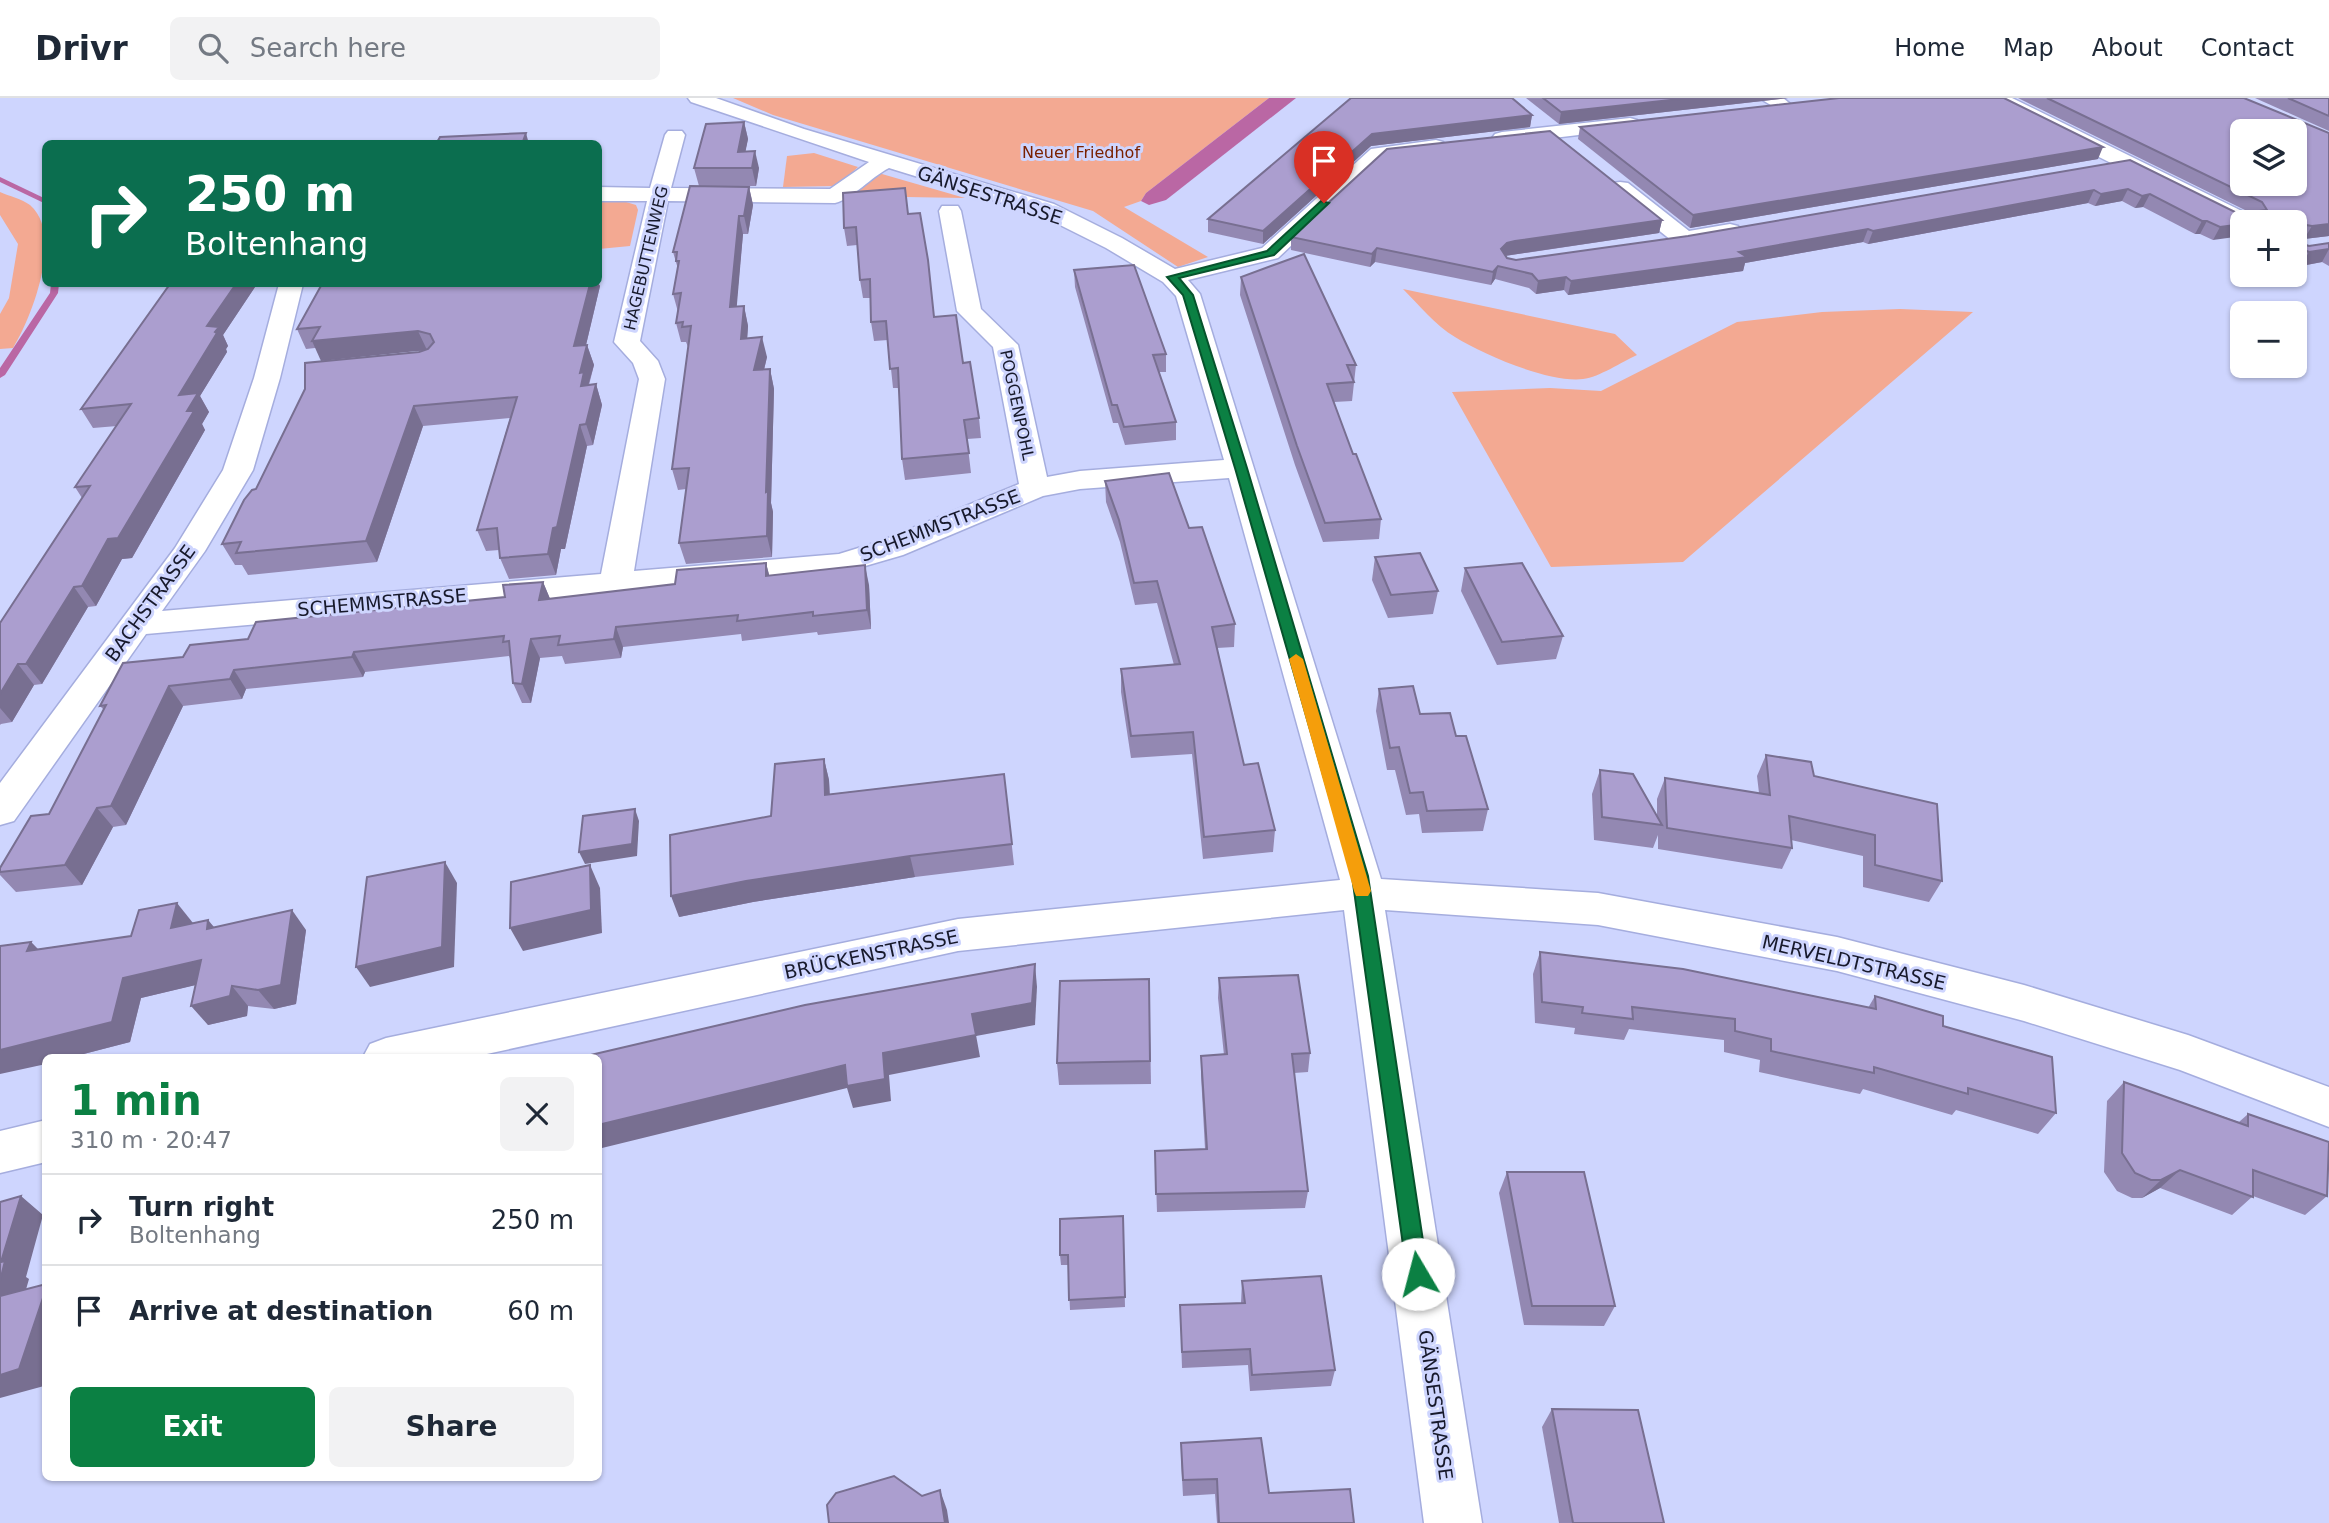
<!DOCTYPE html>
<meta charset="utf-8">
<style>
:root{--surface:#fff;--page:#f2f2f3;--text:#1f2937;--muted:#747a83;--line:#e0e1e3;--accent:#0b8043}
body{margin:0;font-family:"DejaVu Sans",sans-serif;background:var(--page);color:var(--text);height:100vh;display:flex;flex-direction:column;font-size:26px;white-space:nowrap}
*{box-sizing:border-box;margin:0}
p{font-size:23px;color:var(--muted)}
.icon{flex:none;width:38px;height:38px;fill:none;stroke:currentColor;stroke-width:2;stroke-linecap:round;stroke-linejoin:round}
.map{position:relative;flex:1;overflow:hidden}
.panel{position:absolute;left:42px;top:956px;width:560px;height:427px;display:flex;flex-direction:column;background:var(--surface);border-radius:10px;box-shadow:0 2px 5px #0004}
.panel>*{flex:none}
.hud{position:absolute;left:42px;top:42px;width:560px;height:147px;border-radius:10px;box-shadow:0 2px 5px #0004;background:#0b6e4f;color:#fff;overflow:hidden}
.fabs{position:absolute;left:2230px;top:21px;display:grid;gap:14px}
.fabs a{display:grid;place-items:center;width:77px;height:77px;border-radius:10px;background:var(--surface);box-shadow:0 2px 5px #0004;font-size:35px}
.pin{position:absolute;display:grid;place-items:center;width:60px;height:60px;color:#fff;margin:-72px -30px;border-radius:50% 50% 50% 0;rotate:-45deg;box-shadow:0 0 7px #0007}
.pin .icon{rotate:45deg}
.me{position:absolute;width:77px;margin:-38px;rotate:352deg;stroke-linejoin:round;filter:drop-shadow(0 0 5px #0008)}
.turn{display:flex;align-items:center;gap:24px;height:147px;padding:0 28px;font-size:32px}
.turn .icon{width:91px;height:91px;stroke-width:2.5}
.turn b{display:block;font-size:49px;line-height:60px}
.round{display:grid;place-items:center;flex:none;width:74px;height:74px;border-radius:10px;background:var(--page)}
.head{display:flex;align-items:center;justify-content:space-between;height:119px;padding:0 28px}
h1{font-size:42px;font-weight:800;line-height:52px;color:var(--accent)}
.action{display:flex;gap:14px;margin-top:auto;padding:14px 28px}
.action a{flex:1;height:80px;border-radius:10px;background:var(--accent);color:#fff;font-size:28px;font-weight:800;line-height:80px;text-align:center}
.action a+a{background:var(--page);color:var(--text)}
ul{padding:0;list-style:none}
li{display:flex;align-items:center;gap:21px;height:91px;padding:0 28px;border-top:2px solid var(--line)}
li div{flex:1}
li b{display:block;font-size:26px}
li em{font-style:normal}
header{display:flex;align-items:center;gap:42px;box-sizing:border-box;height:98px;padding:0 35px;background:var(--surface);border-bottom:2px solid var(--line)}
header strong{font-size:33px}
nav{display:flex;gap:38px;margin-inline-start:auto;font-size:24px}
.search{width:490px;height:63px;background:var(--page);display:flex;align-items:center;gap:18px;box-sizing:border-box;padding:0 24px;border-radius:10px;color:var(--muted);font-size:26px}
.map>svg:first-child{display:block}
</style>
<header>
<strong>Drivr</strong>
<div class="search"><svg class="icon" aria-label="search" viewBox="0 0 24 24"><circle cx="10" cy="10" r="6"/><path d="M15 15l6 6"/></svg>Search here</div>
<nav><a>Home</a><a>Map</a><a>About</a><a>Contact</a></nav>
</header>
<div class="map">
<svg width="2329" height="1425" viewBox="0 0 2329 1425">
<rect width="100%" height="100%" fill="#ced5fe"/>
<g fill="#f3a992">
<polygon points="733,0 1269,0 1146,95 1141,103 1124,109 1208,159 1178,169 1093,113 773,17"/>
<polygon points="814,55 858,69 837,88 783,89 787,58"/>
<polygon points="875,74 965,100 847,98"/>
<path d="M0,94C9,98 22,101 30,107C64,136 32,219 13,250L0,251V216L9,200L18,146L0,117Z"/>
<polygon points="599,104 626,104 636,107 638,112 630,148 599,151"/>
<path d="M1403,191L1615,236L1637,257C1621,264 1600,279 1583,281C1549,285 1484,257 1455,239C1435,227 1419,207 1403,191Z"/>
<polygon points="1900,211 1973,214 1683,464 1551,469 1452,294 1550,290 1601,293 1737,224 1822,214"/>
</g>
<polygon fill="#ba67a4" points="1269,0 1296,0 1166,102 1149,107 1141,103 1146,95"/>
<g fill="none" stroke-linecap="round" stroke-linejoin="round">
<g fill="#ba67a4" fill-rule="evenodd">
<polygon points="0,79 46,101 46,106 0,84"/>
<polygon points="51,186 59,186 58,195 5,277 0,280 0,270 50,195"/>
</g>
<g stroke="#a5adde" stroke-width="3">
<g id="minor">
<path d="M688,0H716L804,31L1054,106L1122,140L1175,171L1262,150L1371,51L1436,42L1443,44L1446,48L1443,52L1384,60L1278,160L1188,182L1200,196L1381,781L1598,795L1837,839L2024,887L2188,937L2329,989V1029L2180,972L2024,923L1837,873L1598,827L1385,812L1482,1425H1424L1344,812L958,853L473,959H363L370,946L386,940L958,821L1340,782L1229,380L1080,391L1043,398L903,457L841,475L146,536L14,723L0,727V685L175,450L223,372L254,280L279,186H303L280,280L253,372L205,453L162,513L601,476L639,281L633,265L614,244L647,103H598V89L650,90L665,37L668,33H682L685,37L671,90L830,91L869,64L691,4ZM889,70L1038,116L1106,150L1163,184L1176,198L1224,362L1080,373L1047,379L1018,247L981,211L961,113L958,108H942L939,113L957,213L993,249L1019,386L881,443L839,456L634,473L665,281L658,263L640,243L668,103L835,105C854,100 871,79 889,70Z"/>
<polygon points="1759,0 1783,0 1794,9 1784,15"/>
<polygon points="1987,0 2012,0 2254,119 2257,124 2242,124 2242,130 2238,129 1990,4"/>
<polygon points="1630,20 1637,22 1640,26 1637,30 1502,46 1495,44 1492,40 1495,36 1502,34"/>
<path d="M1620,84L1628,85L1689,133L1730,126L1738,128L1741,133L1738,138C1720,142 1694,150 1676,146L1612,95L1609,90L1612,85Z"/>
<polygon points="46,1022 46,1064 0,1075 0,1033"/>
</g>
</g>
<use href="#minor" fill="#fff" fill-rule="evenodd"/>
</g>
<g fill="#9388b2">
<polygon points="1351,0 1532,17 1530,29 1371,48 1263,146 1208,134 1208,121"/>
<polygon points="1526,0 1788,0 1559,26"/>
<polygon points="2018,0 2244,0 2329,138 2304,141 2300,140 2300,145 2309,148 2329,145 2329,168 2322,164 2301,168 2294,164 2294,124 2242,124 2213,142 2200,136 2195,136 2143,109 2135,110 2122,103 2095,108 2088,105 1868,146 1863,144 1745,165 1743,173 1568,197 1564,192 1536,196 1529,190 1495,181 1491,187 1375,164 1370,169 1291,152 1291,139 1662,122 1659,135 1505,158 1507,160 1516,162 1688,138 2130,62 2245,119 2249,119 2251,115"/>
<polygon points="2255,0 2329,0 2329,33"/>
<polygon points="744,24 748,41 745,54 759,70 756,88 699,88 694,70"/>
<polygon points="1580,29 2098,61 1690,130 1578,41"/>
<polygon points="749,89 753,107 748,136 743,136 736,209 744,208 748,228 747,240 767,259 764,272 770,271 774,291 771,405 773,414 772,459 686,466 679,445 686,391 678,392 672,371 689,248 688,249 686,244 681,244 676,225 678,214 673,196 678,171 673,154"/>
<polygon points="909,116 928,162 934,219 963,265 979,320 981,340 967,341 971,375 905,382 902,361 899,290 893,290 888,242 874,243 871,224 870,200 863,200 860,182 857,147 847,148 844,130"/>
<polygon points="1074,172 1166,256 1166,274 1159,274 1176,324 1176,342 1125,347 1118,325 1113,325 1075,189"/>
<polygon points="1241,179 1356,267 1352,303 1334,304 1353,356 1381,421 1379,441 1323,444 1295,367 1240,197"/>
<polygon points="598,185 600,188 586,247 587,247 594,267 589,287 596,286 602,307 593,347 587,348 565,451 561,451 556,477 509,481 500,460 499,452 486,453 477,432 510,320 423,328 377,464 248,477 242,467 235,467 222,446 256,391 422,253 315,250 306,251 297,231"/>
<polygon points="170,186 257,186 223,237 228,248 226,251 227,254 200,298 209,314 202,326 205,332 132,460 122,461 96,508 88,509 42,586 34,587 12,624 1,626 0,627 0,525 82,400 75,389 117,328 93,330 81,311"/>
<polygon points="1105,383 1189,430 1235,526 1234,549 1217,550 1244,667 1275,732 1273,754 1203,761 1192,656 1131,660 1121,594 1121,571 1174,567 1157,505 1135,507 1120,444 1106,404"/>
<polygon points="1375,459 1438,493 1433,516 1388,520 1372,482"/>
<polygon points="766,465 769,477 869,487 871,531 818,537 817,534 742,543 741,536 623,549 621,560 565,566 562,558 540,560 531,605 522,605 513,585 511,562 509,558 365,574 363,579 246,591 242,601 183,608 126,727 113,729 82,787 16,794 0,777 0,770 49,716 104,612 100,608 183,559 248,541 505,499 543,484 550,501 675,486"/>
<polygon points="1465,470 1563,538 1556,561 1497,567 1461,493"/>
<polygon points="1379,591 1456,638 1488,711 1483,733 1422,735 1419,716 1406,717 1395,672 1387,672 1376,613"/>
<polygon points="1766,657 1814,678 1942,783 1929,804 1863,789 1863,758 1791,742 1792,750 1782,771 1658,751 1658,737 1653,750 1594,742 1592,696 1600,672 1657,719 1657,701 1665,680 1759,695 1757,678"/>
<polygon points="824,661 829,682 830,696 1004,676 1014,767 915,779 753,804 679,819"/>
<polygon points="208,822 214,829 306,832 296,906 274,911 248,908 247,918 208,927 195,887 141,900 130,944 72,959 46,959 31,844 38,851 131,838"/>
<polygon points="1540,854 1868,910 1875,898 1943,928 2056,1015 2038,1036 1956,1012 1952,1017 1863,991 1860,996 1759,974 1760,962 1724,954 1724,942 1629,931 1624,942 1574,936 1575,930 1535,925 1533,876"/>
<polygon points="1219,880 1310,955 1308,974 1294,975 1308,1093 1305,1110 1157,1114 1155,1053 1205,1051 1201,977 1201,958 1224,957 1218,900"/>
<polygon points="1149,881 1151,986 1059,987 1057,965"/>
<polygon points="2124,984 2239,1024 2248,1016 2327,1098 2305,1117 2253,1098 2232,1117 2160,1090 2142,1100 2132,1100 2117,1093 2104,1074 2107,1003"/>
<polygon points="1507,1074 1615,1208 1604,1228 1524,1227 1499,1095"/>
<polygon points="1123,1118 1125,1209 1070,1212 1068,1167 1061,1167 1060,1157"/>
<polygon points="1242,1183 1335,1272 1331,1288 1250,1293 1248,1267 1182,1270 1180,1207 1241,1205"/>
<polygon points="1552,1311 1664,1425 1559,1425 1542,1329"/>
<polygon points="1181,1345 1269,1395 1354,1425 1217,1425 1215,1396 1183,1398 1181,1361"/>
</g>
<g fill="#786f91">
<polygon points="1689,0 1788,0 1559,26 1561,14"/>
<polygon points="1532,17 1530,29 1371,48 1263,146 1263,133 1372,36"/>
<polygon points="744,24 748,41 742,71 738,54"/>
<polygon points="526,35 529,46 522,46"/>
<polygon points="2103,49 2098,61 1690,130 1693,117"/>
<polygon points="755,53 759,70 756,88 752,70"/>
<polygon points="749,89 753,107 748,136 744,118"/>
<polygon points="2128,91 2122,103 2095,108 2101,96"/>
<polygon points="2094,92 2088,105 1868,146 1873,133"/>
<polygon points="2150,96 2143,109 2135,110 2142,98"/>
<polygon points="739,118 743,136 735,229 730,209"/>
<polygon points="1662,122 1659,135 1504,158 1501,151 1507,145 1515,143"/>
<polygon points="2202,123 2207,123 2200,136 2195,136"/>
<polygon points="2242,126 2242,138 2213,142 2220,129"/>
<polygon points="2329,126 2329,138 2304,141 2312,128"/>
<polygon points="1868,131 1863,144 1745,165 1743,173 1568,197 1571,183"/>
<polygon points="1377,150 1375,164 1370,169 1372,156"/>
<polygon points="2329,151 2322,164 2301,168 2309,154"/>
<polygon points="1498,168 1495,181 1491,187 1493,174"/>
<polygon points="1566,179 1564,192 1536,196 1538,183"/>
<polygon points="598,185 600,188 581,268 574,248 590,186"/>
<polygon points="236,186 257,186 223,237 228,248 226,251 227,254 200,298 209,314 202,326 205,332 132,460 122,461 96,508 82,488 179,297 207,228"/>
<polygon points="744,208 748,228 746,260 741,241"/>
<polygon points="418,233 427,252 321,263 312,243"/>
<polygon points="762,239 767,259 759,292 754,272"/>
<polygon points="587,247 594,267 588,288 581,288 580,275"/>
<polygon points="770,271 774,291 771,405 773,414 772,459 767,438 766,394"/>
<polygon points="596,286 602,307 593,347 586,326"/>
<polygon points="414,308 423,328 377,464 366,443"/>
<polygon points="580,327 587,348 565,451 561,451 556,477 548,456 553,430"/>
<polygon points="766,465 771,484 766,478"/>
<polygon points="865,467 869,487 871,531 867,512"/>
<polygon points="543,484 551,503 539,502"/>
<polygon points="74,489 88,509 42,586 26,566"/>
<polygon points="616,529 623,549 621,560 614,541"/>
<polygon points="531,541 540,560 531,605 522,586"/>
<polygon points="354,554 365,574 363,579 352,559"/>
<polygon points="18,566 34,587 12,624 0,610 0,596"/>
<polygon points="234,572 246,591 242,601 230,581"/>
<polygon points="169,588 183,608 126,727 111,708"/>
<polygon points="824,661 829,682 830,718 825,697"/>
<polygon points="97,710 113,729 82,787 65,767"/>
<polygon points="635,711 639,723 637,758 585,766 579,754"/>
<polygon points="910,758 915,779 753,804 679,819 671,798 746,783"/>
<polygon points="445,764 457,785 454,869 370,889 356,869"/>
<polygon points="590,767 600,790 602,835 523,853 510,830"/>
<polygon points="177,805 193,825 171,830"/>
<polygon points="292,812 306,832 296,906 274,911 258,892"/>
<polygon points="208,822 224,842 207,831"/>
<polygon points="31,844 50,864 27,853"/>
<polygon points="201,862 217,882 141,900 130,944 72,959 46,959 46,966 0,976 0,952 123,880"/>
<polygon points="1035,866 1037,889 1035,927 976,938 972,916"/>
<polygon points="232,888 248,908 247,918 208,927 191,908"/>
<polygon points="976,937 980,959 889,977 891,1003 853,1010 847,990 598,1051 598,1027 883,955"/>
<polygon points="2180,1072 2160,1090 2142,1100 2161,1082"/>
<polygon points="21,1098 43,1117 26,1179 29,1181 19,1216 0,1202 0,1183 1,1164"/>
<polygon points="46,1191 46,1282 44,1288 0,1300 0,1277"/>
<polygon points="940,1392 947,1412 949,1425 945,1425"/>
</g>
<g fill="#ab9ecf" stroke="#786f91" stroke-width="2" fill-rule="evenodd">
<polygon points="1351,0 1512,0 1532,17 1372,36 1263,133 1208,121"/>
<polygon points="1543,0 1689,0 1561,14"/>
<polygon points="1839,0 2004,0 2103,49 1693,117 1580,29"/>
<path d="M2047,0H2244L2329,35V126L2312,128L2300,126V145L2309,148L2329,145V151L2309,154L2294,147V124H2242V126L2220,129L2207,123H2202L2150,96L2142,98L2128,91L2101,96L2094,92L1873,133L1868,131L1739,154L1747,159L1571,183L1566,179L1538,183L1532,176L1498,168L1493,174L1377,150L1372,156L1291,139L1387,51L1550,33L1662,122L1515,143L1507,145L1501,151L1507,160L1516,162L1688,138L2130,62L2245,119H2251L2252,114L2267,112L2262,104ZM2242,33H2294V86H2242Z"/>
<polygon points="2288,0 2329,0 2329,18"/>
<polygon points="744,24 738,54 755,53 752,70 694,70 706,26"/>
<polygon points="526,35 522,46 436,46 440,39"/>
<polygon points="690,88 749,89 744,118 739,118 730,209 744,208 741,241 762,239 754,272 770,271 766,394 768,393 767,438 679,445 689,370 672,371 691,228 682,229 683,224 676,225 681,195 673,196 679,163 676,163 677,154 673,154"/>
<polygon points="905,90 908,116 920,115 928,162 934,219 956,217 963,265 970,264 979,320 964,322 969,355 902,361 898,270 890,271 886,223 871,224 870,181 860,182 856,129 844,130 843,95"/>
<polygon points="1304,156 1356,267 1347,267 1354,284 1327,286 1353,356 1356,356 1381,421 1325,425 1297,348 1241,179"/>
<polygon points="1134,167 1166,256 1153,257 1176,324 1124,329 1117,307 1112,307 1074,172"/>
<polygon points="170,186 236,186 207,228 219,229 215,234 217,235 179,297 198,295 187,313 194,313 118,440 108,441 82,488 74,489 26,566 18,566 0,596 0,525 90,388 75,389 131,306 81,311"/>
<polygon points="322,186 590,186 574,248 587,247 580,275 584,274 581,288 596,286 586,326 580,327 557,429 553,430 548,456 500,460 497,430 477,432 517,299 414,308 366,443 236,455 241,444 222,446 244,402 252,392 256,391 305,291 305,265 419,254 428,251 434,244 430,236 418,233 312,243 320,229 297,231"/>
<polygon points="1169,375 1189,430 1202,429 1235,526 1212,529 1244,667 1258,665 1275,732 1204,739 1193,634 1131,638 1121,571 1180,566 1157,483 1134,485 1119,422 1105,383"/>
<polygon points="1420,455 1438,493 1391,497 1375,459"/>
<polygon points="766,465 766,478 865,467 867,512 813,518 813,514 737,523 738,517 616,529 614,541 558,547 560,538 531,541 522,586 513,585 509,543 503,544 504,538 354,554 352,559 234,572 230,581 169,588 111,708 97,710 65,767 0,774 0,770 31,718 49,716 106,607 100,608 123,565 183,559 190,547 248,541 256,524 505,499 503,487 543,484 539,502 675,486 677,472"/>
<polygon points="1522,465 1563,538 1502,544 1465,470"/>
<polygon points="1413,588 1420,616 1450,615 1456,638 1466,638 1488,711 1427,713 1423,694 1410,695 1399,649 1390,650 1379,591"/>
<polygon points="1766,657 1811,664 1814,678 1937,706 1942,783 1875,767 1875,737 1789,718 1792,750 1667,730 1665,680 1770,697"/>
<polygon points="824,661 825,697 1004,676 1012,746 910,758 746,783 671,798 670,737 771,718 775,666"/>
<polygon points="1600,672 1633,676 1662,727 1602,719"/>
<polygon points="635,711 632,746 579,754 583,718"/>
<polygon points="445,764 442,849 356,869 367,779"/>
<polygon points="590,767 591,812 510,830 511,784"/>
<polygon points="177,805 171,830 208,822 207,831 292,812 281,887 258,892 232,888 230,898 191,908 201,862 123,880 112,924 0,952 0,848 31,844 27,853 131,838 139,812"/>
<polygon points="1540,854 1683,871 1876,911 1875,898 1943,918 1943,928 2052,959 2056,1015 1968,990 1968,996 1874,969 1874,975 1771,953 1771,941 1735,933 1735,921 1632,909 1633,921 1582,915 1583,909 1542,904"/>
<polygon points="1035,866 1032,905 972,916 976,937 883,955 885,981 847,988 845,967 598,1027 598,959 582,959 805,907"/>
<polygon points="1298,877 1310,955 1292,956 1308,1093 1156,1096 1155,1053 1207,1051 1201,958 1227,956 1219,880"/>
<polygon points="1149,881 1150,963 1057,965 1060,883"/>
<polygon points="2124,984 2248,1028 2248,1016 2329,1044 2327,1098 2253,1072 2253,1099 2180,1072 2161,1082 2151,1082 2135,1075 2122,1055"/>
<polygon points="1507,1074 1584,1074 1615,1208 1532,1208"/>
<polygon points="21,1098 1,1164 5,1163 0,1183 0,1104"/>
<polygon points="1123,1118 1125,1199 1069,1202 1068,1157 1060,1157 1060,1121"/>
<polygon points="1321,1178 1335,1272 1252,1277 1250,1251 1182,1254 1180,1207 1245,1205 1242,1183"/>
<polygon points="46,1186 46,1191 19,1271 0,1277 0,1198"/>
<polygon points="1552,1311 1638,1312 1664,1425 1573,1425"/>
<polygon points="1261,1340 1269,1395 1350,1391 1354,1425 1219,1425 1217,1381 1183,1382 1181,1345"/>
<polygon points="894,1378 922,1398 940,1392 945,1425 829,1425 827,1407 836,1395"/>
</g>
<polygon fill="#0b8043" stroke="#07532c" stroke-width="2" points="1321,103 1329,105 1274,157 1179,180 1193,197 1247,370 1368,778 1428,1176 1425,1183 1418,1186 1410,1183 1407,1176 1352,778 1235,370 1183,197 1167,179 1267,153"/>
<polygon fill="#f59e0b" points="1296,556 1303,561 1371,793 1368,798 1356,798 1354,793 1289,561"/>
<g text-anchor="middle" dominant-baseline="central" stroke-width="6" stroke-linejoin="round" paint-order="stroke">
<g font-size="16" fill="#792100" stroke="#ced5fe">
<text x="1081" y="54">Neuer Friedhof</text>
</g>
<g font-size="16" fill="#17192b" stroke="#ced5fe">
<text transform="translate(646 160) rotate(-77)">HAGEBUTTENWEG</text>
<text transform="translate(1017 307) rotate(78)">POGGENPOHL</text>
</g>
<g font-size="19" fill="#17192b" stroke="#ced5fe">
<text transform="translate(990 97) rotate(18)">GÄNSESTRASSE</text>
<text transform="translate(940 427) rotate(-21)">SCHEMMSTRASSE</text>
<text transform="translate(382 504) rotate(-5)">SCHEMMSTRASSE</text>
<text transform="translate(150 505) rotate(-54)">BACHSTRASSE</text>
<text transform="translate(871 856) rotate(-12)">BRÜCKENSTRASSE</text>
<text transform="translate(1854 864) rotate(13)">MERVELDTSTRASSE</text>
<text transform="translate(1436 1307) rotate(82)">GÄNSESTRASSE</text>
</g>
</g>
</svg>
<div class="fabs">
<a><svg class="icon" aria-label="layers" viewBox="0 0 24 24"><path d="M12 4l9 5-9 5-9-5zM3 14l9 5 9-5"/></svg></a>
<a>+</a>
<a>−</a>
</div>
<div class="pin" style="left:1324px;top:105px;background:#d93025"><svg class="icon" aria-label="arrive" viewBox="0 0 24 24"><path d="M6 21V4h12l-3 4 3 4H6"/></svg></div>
<svg class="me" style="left:1418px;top:1176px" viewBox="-20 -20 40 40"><circle r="19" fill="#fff"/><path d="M0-13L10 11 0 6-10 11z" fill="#0b8043"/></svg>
<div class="hud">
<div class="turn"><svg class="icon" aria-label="right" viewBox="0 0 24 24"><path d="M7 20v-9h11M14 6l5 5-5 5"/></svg><div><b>250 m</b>Boltenhang</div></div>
</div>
<section class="panel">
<div class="head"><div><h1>1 min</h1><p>310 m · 20:47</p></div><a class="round"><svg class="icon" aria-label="close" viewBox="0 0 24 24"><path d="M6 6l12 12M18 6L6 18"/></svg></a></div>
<ul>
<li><svg class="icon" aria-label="right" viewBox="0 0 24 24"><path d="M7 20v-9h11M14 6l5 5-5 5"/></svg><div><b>Turn right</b><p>Boltenhang</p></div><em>250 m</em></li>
<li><svg class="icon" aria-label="arrive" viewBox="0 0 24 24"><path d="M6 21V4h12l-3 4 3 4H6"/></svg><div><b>Arrive at destination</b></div><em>60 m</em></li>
</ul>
<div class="action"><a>Exit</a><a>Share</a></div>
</section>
</div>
